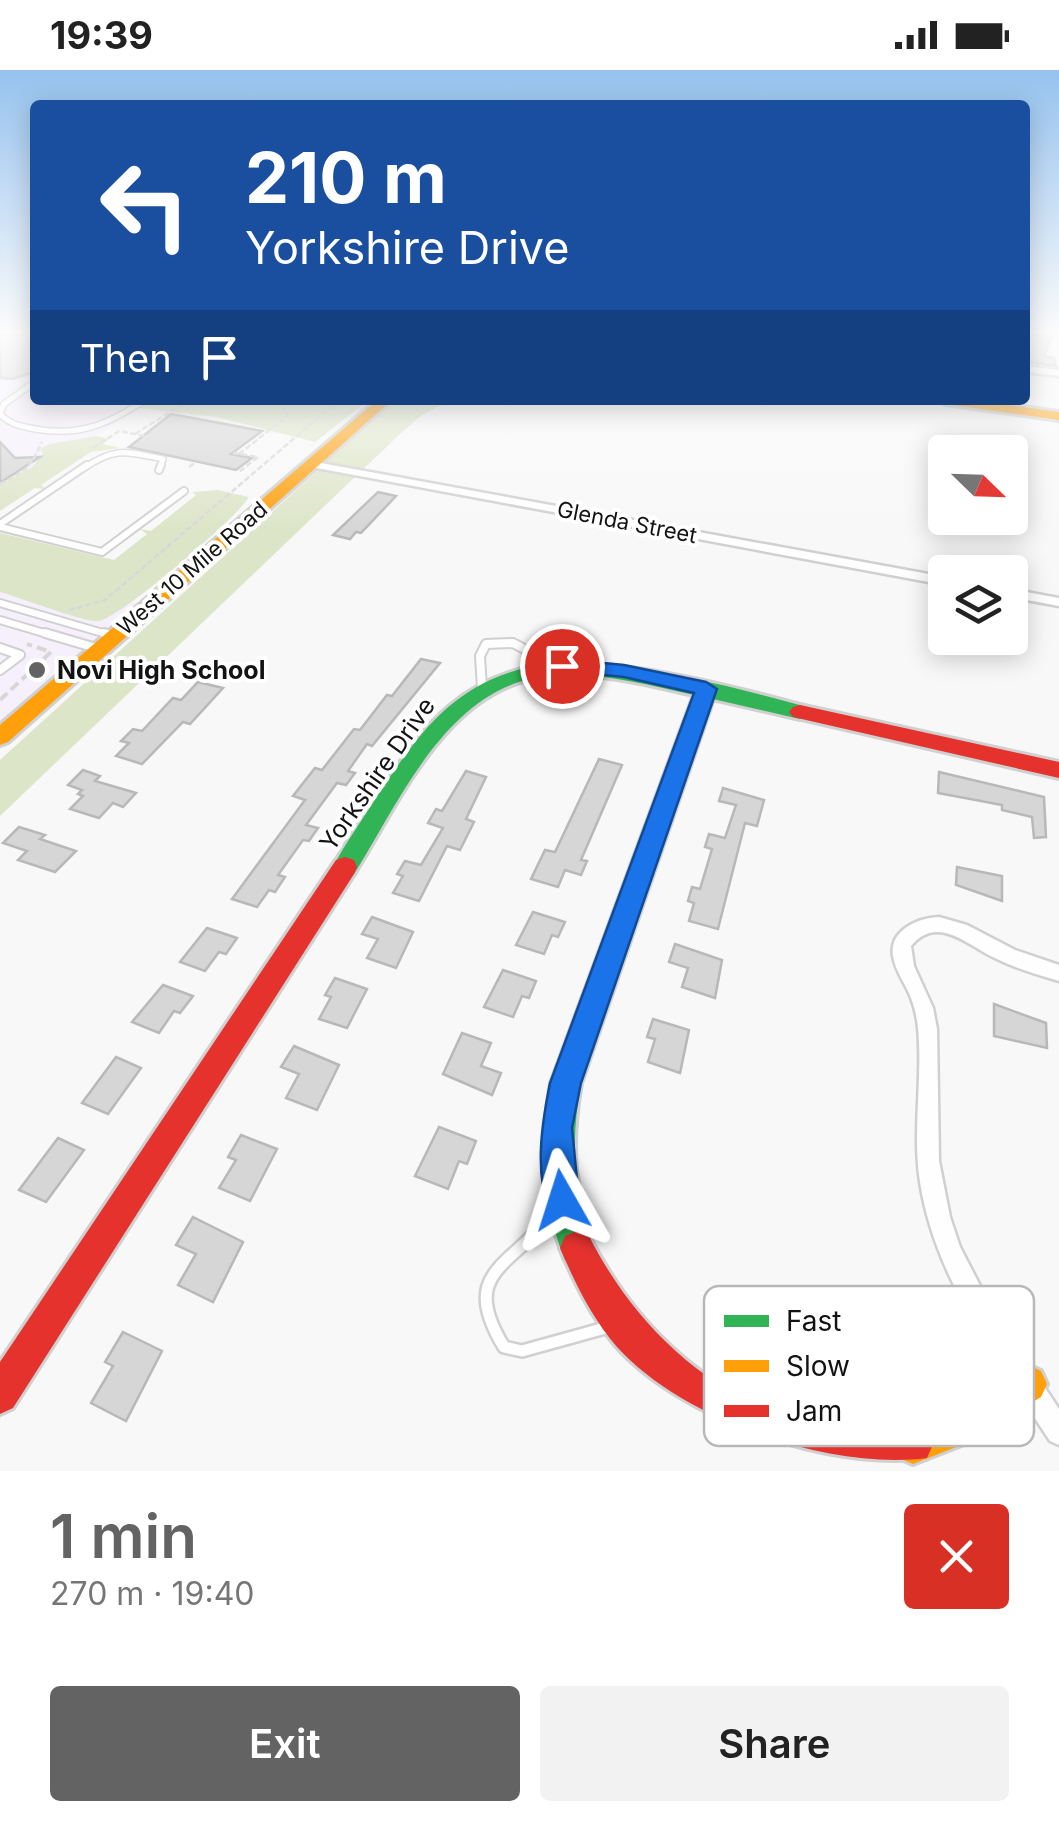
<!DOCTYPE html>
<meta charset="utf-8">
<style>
:root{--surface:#fff;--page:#f2f2f2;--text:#222;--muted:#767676;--accent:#636364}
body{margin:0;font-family:Inter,sans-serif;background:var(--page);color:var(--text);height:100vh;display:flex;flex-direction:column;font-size:38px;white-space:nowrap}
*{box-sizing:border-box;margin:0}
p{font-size:32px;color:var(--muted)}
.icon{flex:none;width:55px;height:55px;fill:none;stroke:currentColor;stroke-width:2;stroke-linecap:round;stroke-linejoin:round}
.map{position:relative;height:1401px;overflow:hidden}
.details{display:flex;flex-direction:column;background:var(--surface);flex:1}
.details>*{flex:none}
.guide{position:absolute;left:30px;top:30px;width:1000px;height:305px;border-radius:10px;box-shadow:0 5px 25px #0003;background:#1a4fa0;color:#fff;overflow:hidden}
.needle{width:65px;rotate:113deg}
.buttons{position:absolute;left:928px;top:365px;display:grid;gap:20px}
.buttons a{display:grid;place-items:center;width:100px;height:100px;border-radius:10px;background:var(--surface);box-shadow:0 5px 25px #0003;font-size:50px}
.pin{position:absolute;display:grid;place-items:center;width:85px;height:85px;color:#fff;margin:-42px;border:5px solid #fff;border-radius:50%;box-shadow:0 2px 10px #0007}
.me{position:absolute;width:110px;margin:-55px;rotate:354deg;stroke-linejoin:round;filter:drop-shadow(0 0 8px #0008)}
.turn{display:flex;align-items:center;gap:35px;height:210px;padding:0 50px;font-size:45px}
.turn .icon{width:130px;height:130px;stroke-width:2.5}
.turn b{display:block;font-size:70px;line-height:85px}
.then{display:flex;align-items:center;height:95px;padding:0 50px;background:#0003;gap:20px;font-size:38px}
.round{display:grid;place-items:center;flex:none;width:105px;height:105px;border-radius:10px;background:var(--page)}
.summary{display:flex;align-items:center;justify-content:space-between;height:170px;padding:0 50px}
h1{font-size:60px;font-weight:600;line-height:75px;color:var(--accent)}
.cta{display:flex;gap:20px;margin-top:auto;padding:20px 50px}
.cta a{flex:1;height:115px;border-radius:10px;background:var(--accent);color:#fff;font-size:40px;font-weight:600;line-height:115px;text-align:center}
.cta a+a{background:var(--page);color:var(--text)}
.status{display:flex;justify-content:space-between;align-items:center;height:70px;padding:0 50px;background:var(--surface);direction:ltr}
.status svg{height:28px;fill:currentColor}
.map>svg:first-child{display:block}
</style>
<div class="status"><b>19:39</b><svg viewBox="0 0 49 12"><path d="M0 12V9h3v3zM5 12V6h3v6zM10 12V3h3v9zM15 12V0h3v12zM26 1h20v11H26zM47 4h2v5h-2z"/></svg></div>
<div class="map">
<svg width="1059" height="1401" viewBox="0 0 1059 1401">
<rect width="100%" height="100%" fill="#f8f8f9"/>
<g fill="#f5f0fc">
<polygon points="0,265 35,265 35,330 151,330 0,428"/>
<polygon points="0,498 146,536 0,664"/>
</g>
<g fill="#dde5c8">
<polygon points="151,330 369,330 315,372 216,347 139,338"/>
<polygon points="395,330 450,330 422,345 400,364 0,746 0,690"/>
<polygon points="97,366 109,369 103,374 120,378 91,382 41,415 46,419 35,418 0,441 0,415 32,397 43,384 40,379 50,374"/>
<path d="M218,420L249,427C237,448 121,547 99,551C85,553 25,529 0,522V463L114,490L147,464L140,459L151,461L196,425L192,422Z"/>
</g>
<g fill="#d6d6d6" stroke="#b9b8b9" stroke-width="2.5">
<polygon points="0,265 35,265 35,302 12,309 0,308"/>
<polygon points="1025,265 1052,265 1044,286 1054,288 1056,296 1027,292"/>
<polygon points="171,344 214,352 262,361 231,384 252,388 236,400 129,377"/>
<polygon points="0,372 15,388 40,387 0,413"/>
<polygon points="378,422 396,426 361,463 356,462 350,469 333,465"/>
<polygon points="421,589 440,593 372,676 367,674 348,701 355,703 346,715 337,713 306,755 318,758 309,771 303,770 278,805 285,807 275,822 269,820 257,837 232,829 305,730 293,726 315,698 322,700 354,659 360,660 387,625 392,626"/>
<polygon points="198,612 223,618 190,654 183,652 142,694 116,686 129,673 121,671 133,659 142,661 173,628 181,630"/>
<polygon points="599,689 622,695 581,790 587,791 581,805 565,800 558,817 531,809 545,780 555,782"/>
<polygon points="83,700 100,706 95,711 136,723 123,737 113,733 99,748 70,739 83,726 78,724 82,720 68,715"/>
<polygon points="466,701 486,707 466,749 474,752 460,780 447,776 419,831 393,823 403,806 397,804 405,791 421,795 443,758 428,753 436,739 442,741"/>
<polygon points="939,702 1044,727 1046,767 1034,768 1032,747 1002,740 1002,735 938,723"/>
<polygon points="723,718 764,730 757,756 745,753 718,859 689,851 694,833 688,831 692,817 700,819 712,779 705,777 709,764 725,768 736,735 719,731"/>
<polygon points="19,757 45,765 40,769 76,781 55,802 18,790 27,781 3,773"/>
<polygon points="957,797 1002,806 1002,831 956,815"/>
<polygon points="533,842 565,852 558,867 552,865 544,884 516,875"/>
<polygon points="372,847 413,862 396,898 367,888 378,869 362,864"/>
<polygon points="207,858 237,868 226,884 219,882 205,901 180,892"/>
<polygon points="675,874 722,890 715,928 682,917 688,898 669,892"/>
<polygon points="503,900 536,911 529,928 522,926 513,947 484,937"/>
<polygon points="335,908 367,919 347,958 319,949 331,927 325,925"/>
<polygon points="163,915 193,926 180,943 174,941 159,963 132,952"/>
<polygon points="994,934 1046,953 1047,978 994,966"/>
<polygon points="653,949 689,960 680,1003 648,992 655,969 647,967"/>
<polygon points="462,963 491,973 481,996 501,1003 492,1025 443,1004"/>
<polygon points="294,976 339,995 317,1040 286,1028 299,1004 281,997"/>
<polygon points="116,987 141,998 108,1044 82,1033"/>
<polygon points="439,1057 476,1071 467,1094 459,1091 448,1119 415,1106"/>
<polygon points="241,1065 277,1079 250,1131 219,1118 236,1090 228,1087"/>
<polygon points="58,1068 84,1080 46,1132 19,1120"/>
<polygon points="193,1147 243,1172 213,1232 178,1215 196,1184 176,1175"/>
<polygon points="123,1262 162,1281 126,1351 91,1333 113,1296 105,1292"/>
</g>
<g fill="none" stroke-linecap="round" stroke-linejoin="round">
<g stroke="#d0d0d1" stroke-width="8">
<g id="lane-far3">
<polyline points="0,343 4,334 35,312"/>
<path d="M0,344C10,355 21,356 35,359C80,367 108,354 145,330"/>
<path d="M84,398C116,376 127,382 163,389L160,398"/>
</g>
</g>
<g stroke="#d0d0d1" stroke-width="10">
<g id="lane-far2">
<polyline points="159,400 161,395"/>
<polyline points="0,454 87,395"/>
<polyline points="0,457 102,482 184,421"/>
<polyline points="0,533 113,566"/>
<polyline points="0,550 54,566"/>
</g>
</g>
<g stroke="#d0d0d1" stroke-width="12">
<g id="lane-far1">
<polyline points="45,563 96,578"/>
<polyline points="104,563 114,566"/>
<polyline points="0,578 20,585 0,600"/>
<polyline points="482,618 480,586 486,574 513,573 553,594"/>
</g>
</g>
<g stroke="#d0d0d1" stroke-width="16">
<path id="lane" d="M557,1138C515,1197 456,1199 504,1277L522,1281L616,1255"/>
</g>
<g stroke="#d0d0d1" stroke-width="5">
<g id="street">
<polygon points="1025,296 1059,300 1059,306 1025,302"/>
<polygon points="310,391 945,507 945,515 306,396 305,394"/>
<polygon points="1010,519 1059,528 1059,536 1010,527"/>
<path d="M939,847L967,855L1015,880L1059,895V911C1038,905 1017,899 997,889C969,877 938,843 911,876L914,896L933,938L937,959L939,1091L950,1147L960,1177L990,1235L1059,1339V1375L1050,1371C998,1291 935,1209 920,1112C912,1061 923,1009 918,958C917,948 915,938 911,928C906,914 895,901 893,886C889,860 918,848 939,847Z"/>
</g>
</g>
<g stroke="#d0d0d1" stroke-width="6">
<path id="fast" d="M556,592C638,593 728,615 807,637L811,642L800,649L713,629L581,1013C576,1042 573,1070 576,1099C578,1125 598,1169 589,1190L577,1195L565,1190C541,1133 540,1073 551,1013L694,625C649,615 604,603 558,605C451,609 403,726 354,804L345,807L336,804L333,797C346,772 363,749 378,725C426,651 464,604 556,592Z"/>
</g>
<g stroke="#d0d0d1" stroke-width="6">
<g id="slow">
<polygon points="377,330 392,330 8,672 0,675 0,655"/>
<polygon points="938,330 974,330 1059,342 1059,350 945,334"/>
<polygon points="1028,1295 1041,1301 1047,1314 1041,1327 964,1374 913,1394 899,1388 893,1374 899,1360 939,1345"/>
</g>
</g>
<g stroke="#d0d0d1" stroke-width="6">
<g id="jam">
<polygon points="800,635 1059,692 1059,708 793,647 789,642 793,637"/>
<polygon points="345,787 354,790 357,797 354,804 13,1338 0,1344 0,1292 336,790"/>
<path d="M577,1161L589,1166C634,1255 711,1331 813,1352C829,1356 849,1359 866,1358C888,1358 906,1352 927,1360L933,1374L927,1388C829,1401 682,1349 617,1277C592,1248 575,1213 560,1178L565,1166Z"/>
</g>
</g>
<g stroke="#d7d7d8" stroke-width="2.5" stroke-dasharray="6 2.5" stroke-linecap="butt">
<polyline points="135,364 189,330"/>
<polyline points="93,378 119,361 145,366"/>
<polyline points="233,383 258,387 239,402"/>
<polyline points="239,384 285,348 287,343 279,330"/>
<polyline points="189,397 196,392"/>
<path d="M0,414C31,397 28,400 42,372"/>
<polyline points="69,540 105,530 339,330"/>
</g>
<polyline stroke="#d7d7d8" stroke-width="4" stroke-dasharray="10 5" stroke-linecap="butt" points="0,630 51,582 27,574"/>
<use href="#lane-far3" stroke="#fefefe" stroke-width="5"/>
<use href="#lane-far2" stroke="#fefefe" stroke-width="6"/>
<use href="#lane-far1" stroke="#fefefe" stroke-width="8"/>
<use href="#lane" stroke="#fefefe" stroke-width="11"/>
<use href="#street" fill="#fefefe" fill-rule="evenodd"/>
<use href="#fast" fill="#30b455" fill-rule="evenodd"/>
<use href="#slow" fill="#ff9f0a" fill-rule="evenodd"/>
<use href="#jam" fill="#e5322d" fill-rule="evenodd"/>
</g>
<linearGradient id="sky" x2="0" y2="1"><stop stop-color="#95c2ee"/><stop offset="0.57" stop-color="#fcfcfc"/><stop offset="1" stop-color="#fcfcfc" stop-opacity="0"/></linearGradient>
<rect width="1059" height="461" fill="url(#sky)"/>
<path fill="#1a73e8" stroke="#114b97" stroke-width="2.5" d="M562,589L624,595L706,612L717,619L581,1013L572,1058L579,1130L574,1142L562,1146L550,1142C534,1102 542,1053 550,1013L694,623L624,607L555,600L552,596Z"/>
<circle fill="#636364" stroke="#fff" stroke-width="4" cx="37" cy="600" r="10"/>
<g text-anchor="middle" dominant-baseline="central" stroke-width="8" stroke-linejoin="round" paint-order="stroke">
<g font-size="22" fill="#131314" stroke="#fff">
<text transform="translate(627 452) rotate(11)">Glenda Street</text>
<text transform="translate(192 498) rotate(-41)">West 10 Mile Road</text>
</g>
<g font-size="25" font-weight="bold" fill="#131314" stroke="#fff" text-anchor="start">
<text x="57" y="600">Novi High School</text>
</g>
<g font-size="25" fill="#131314" stroke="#fff">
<text transform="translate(377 704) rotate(-55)">Yorkshire Drive</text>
</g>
</g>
<rect x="704" y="1216" width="330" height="160" rx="15" fill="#fff" stroke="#b8b8b8" stroke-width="2.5"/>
<rect x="724" y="1245" width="45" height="12" fill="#30b455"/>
<rect x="724" y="1290" width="45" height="12" fill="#ff9f0a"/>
<rect x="724" y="1335" width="45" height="12" fill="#e5322d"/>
<g font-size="28" fill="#131314">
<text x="786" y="1261">Fast</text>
<text x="786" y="1306">Slow</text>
<text x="786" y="1351">Jam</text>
</g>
</svg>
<div class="buttons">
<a><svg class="needle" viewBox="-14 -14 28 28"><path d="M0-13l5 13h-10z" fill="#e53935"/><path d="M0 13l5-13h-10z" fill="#767676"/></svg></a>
<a><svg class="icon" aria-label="layers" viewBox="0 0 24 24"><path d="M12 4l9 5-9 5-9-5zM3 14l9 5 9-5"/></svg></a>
</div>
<div class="pin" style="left:562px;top:596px;background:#d93025"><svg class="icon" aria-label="arrive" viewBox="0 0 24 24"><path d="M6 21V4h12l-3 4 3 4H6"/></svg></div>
<svg class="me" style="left:562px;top:1130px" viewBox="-20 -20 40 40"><path d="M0-17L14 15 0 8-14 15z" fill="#1a73e8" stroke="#fff" stroke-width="4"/></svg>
<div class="guide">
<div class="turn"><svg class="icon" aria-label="left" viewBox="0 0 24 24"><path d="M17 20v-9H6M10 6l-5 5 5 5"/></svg><div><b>210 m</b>Yorkshire Drive</div></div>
<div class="then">Then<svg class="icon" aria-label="arrive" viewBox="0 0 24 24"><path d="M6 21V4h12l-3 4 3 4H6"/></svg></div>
</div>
</div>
<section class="details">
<div class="summary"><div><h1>1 min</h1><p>270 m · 19:40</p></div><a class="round" style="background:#d93025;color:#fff"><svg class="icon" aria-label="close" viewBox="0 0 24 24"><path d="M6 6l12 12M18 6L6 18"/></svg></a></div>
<div class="cta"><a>Exit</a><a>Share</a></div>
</section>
